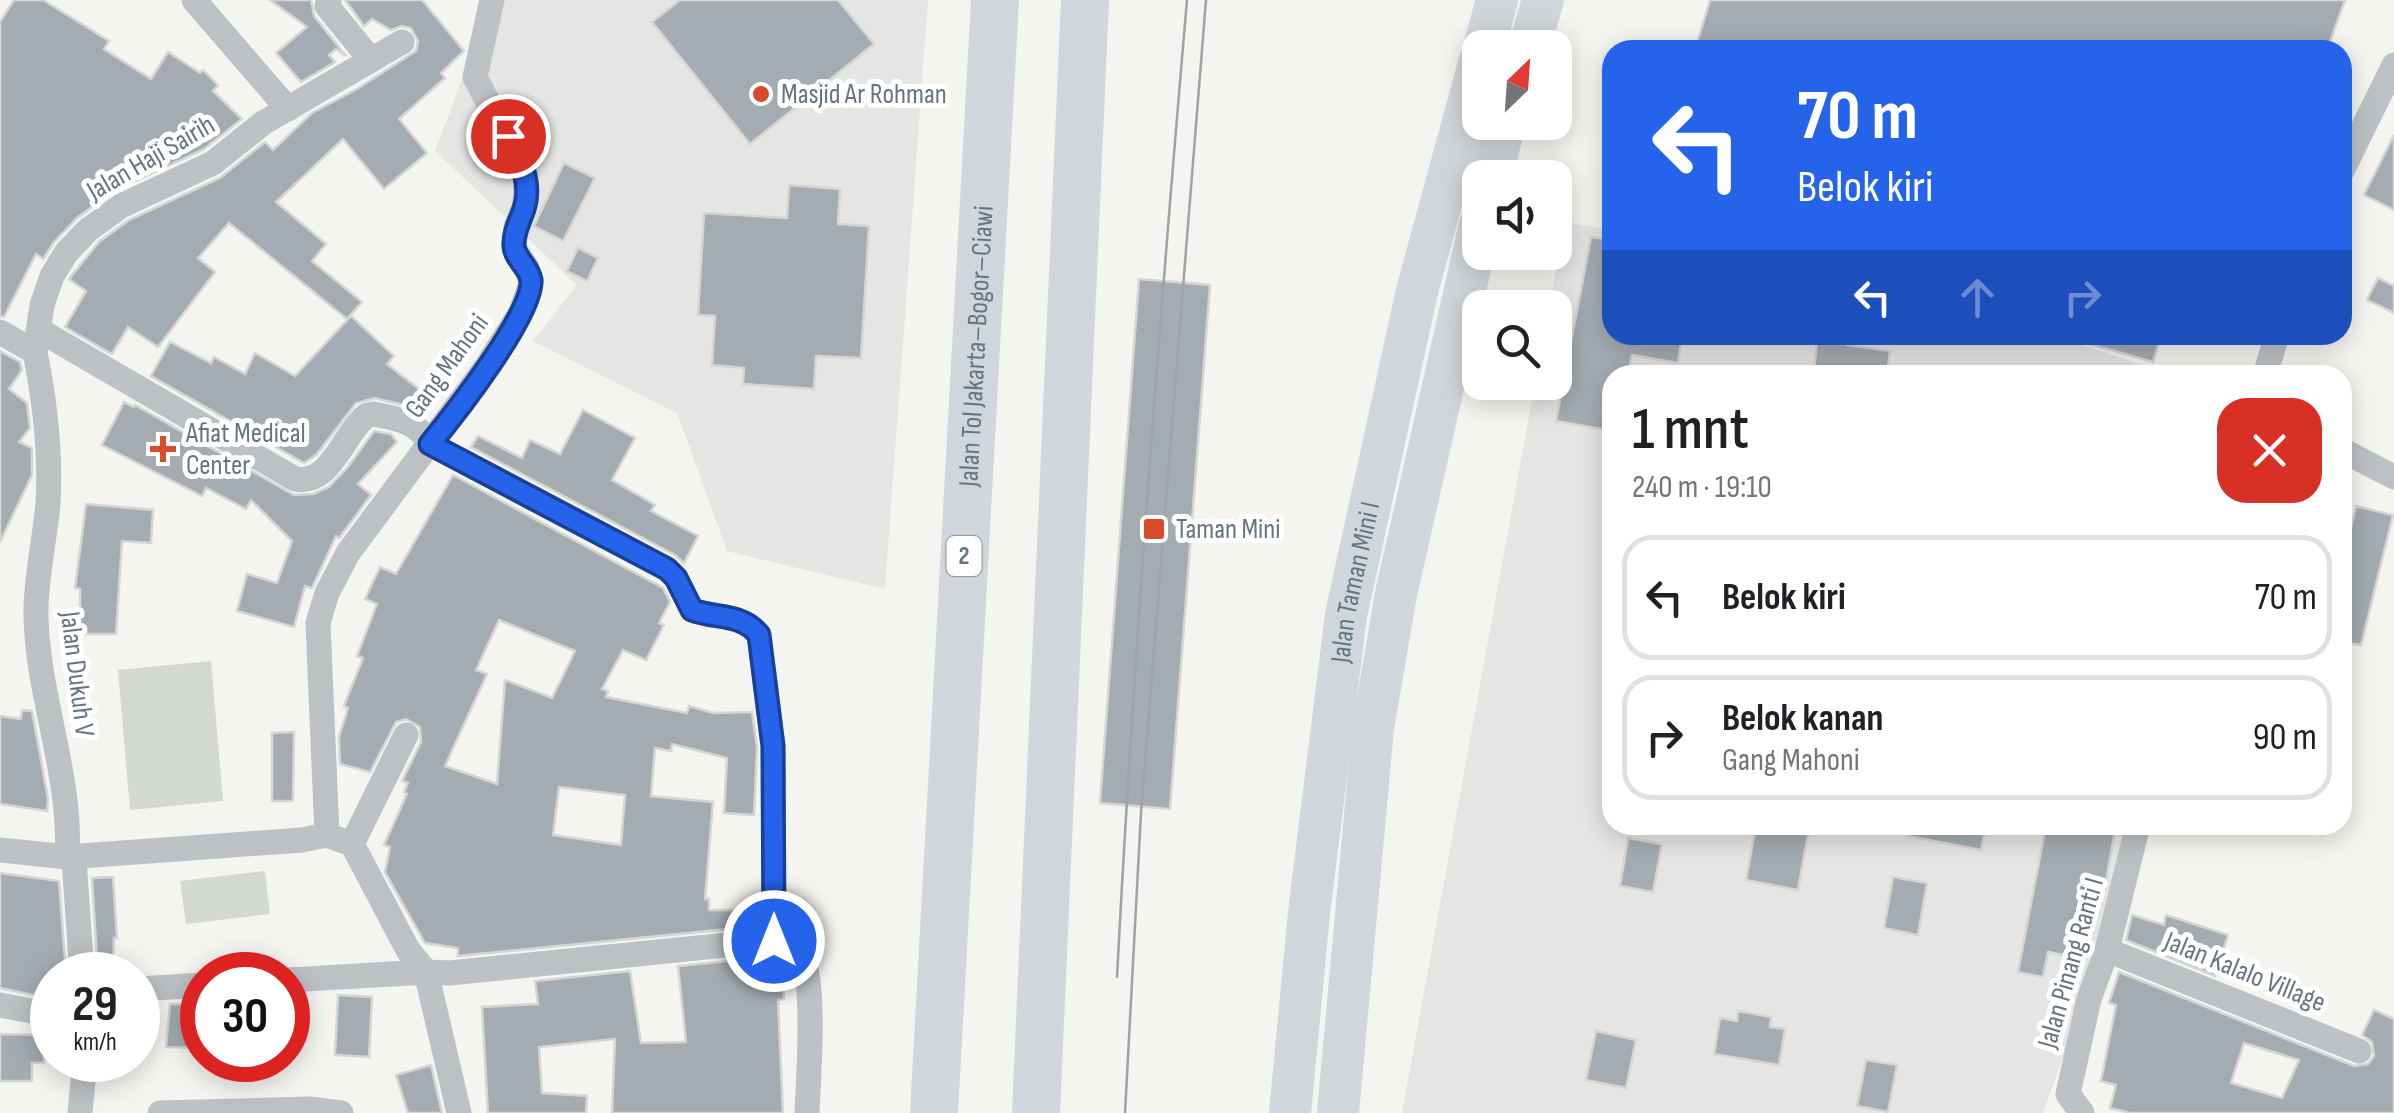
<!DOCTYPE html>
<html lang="id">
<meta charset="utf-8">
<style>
:root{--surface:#fff;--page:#f2f2f2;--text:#202124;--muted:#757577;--line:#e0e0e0}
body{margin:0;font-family:"Sofia Sans Condensed",sans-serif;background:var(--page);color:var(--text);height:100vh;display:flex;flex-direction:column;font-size:38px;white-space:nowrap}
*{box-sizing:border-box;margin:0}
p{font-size:32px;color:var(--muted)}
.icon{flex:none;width:55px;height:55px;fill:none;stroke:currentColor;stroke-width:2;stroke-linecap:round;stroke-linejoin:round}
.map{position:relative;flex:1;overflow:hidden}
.sheet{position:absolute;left:1602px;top:365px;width:750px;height:470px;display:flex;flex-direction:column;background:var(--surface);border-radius:30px;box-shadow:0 5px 25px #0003}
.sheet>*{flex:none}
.top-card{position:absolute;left:1602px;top:40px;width:750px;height:305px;border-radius:30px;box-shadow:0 5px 25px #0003;background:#2563eb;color:#fff;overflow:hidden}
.needle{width:65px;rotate:25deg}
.fabs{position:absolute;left:1462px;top:30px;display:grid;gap:20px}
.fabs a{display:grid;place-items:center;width:110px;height:110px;border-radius:20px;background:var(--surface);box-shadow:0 5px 25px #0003;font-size:50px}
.speed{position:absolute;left:30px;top:952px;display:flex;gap:20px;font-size:50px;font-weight:700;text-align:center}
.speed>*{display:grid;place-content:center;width:130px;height:130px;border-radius:50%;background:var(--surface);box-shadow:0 5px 25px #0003;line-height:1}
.speed small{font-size:25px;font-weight:400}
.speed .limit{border:15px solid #d22;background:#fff;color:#111}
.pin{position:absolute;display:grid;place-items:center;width:85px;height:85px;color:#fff;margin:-42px;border:5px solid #fff;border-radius:50%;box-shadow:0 2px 10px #0007}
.me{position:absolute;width:110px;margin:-55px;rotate:0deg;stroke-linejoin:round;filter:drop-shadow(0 0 8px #0008)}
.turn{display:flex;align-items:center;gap:35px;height:210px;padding:0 30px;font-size:45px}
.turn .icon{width:130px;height:130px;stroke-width:2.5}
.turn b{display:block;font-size:70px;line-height:85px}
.lanes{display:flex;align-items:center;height:95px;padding:0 30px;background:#0003;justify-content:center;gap:50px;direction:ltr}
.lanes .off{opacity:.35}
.round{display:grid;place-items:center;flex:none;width:105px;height:105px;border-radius:30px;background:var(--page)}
.overview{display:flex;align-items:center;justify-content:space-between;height:170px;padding:0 30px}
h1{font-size:60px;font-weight:600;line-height:75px}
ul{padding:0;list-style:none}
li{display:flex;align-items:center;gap:30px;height:125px;margin:0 20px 15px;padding:0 10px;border:5px solid var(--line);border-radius:30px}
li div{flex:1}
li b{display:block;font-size:38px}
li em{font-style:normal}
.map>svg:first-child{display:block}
</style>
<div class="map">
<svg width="2394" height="1113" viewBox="0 0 2394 1113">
<rect width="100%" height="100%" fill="#f4f4f0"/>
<g fill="#e5e5e4">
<polygon points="492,0 928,0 885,589 727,551 677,413 533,341 577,285 435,151"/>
<polygon points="1565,222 1612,230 1612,335 2051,335 2174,375 1612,375 1612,825 2130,825 2113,916 2043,1113 1402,1113 1535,383 1555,382 1555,308 1549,307"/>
</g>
<g fill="#d3d9d0">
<polygon points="211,661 223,801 130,810 118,670"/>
<polygon points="265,871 270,914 186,924 180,881"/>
</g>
<g fill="#a4acb1" stroke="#d5d5d3" stroke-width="2.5" fill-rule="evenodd">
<polygon points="14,0 43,0 109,41 104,49 151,79 168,52 200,73 203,70 218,85 213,91 242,119 204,149 114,191 78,217 54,242 43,259 36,254 4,317 0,316 0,22"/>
<polygon points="270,0 311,0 314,16 346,56 336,49 329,55 335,62 301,82 276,53 307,27"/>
<polygon points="345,0 422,0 464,51 441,73 445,78 399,119 427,153 384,189 343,139 276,202 326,244 312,261 362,302 347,319 229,223 198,258 215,272 158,347 128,327 112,354 65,327 86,291 69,279 99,242 129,220 220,178 265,142 273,150 312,113 357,89 416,51 418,41 411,28 401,26 391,30 372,19 364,26"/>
<polygon points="680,0 838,0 874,44 750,144 652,22"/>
<polygon points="1710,0 2345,0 2327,50 1695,50"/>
<polygon points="2394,135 2394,210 2364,195"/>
<polygon points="564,163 595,178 563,241 534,226"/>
<polygon points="789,185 840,189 838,224 869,226 861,358 816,356 814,389 743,384 744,368 712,365 715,316 698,315 704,213 787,218"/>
<polygon points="1591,237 1612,240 1612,335 1682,335 1678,363 1632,355 1628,375 1612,375 1612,431 1556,421"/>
<polygon points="578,248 598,258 587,281 567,271"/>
<polygon points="2378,278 2394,286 2394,313 2367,300"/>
<polygon points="1139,279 1210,285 1170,809 1100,803"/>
<polygon points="351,316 394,356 387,364 424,393 412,407 375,398 356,403 316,455 304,463 151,376 170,342 211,363 214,357 245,374 255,353 295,376"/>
<polygon points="1818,335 1848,335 1847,345 1890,351 1887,375 1814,368"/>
<polygon points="2081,335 2161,335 2153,362 2080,341"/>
<polygon points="0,351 20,362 22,370 9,389 27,403 30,428 19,442 32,448 32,475 0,542"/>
<polygon points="124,402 134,407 135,405 294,495 313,494 329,487 348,467 374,431 391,434 397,442 358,484 371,495 339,538 336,536 312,588 305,586 294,627 237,611 247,574 277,583 292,541 251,500 246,509 206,488 202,496 102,445"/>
<polygon points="583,410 635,438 612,480 655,505 651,511 698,536 684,563 675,555 471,447 478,436 522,458 530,440 560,454"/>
<path d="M453,475L663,588L670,602L659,623L664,625L646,660L623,650L602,689L608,691L606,697L687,713L689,706L713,713L752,712L757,747L754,815L724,813L727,758L672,744L671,751L655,748L651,796L713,802L705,899H709V910H758V926L458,956V948L425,943L385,872L390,847L384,845L407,794L404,792L408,783L402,781L421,742L420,727L406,719L396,722L370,772L340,764L339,737L348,708L344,706L363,658L357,656L377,604L365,599L380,567L396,574ZM499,620L575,651L552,698L505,680L497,784L445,766L487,674L476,670ZM559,787L625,795L621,845L553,835Z"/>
<polygon points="86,504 153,510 151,543 122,541 116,634 80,634 80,589 75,588"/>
<polygon points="2356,506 2393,515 2361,645 2342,642 2342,567"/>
<polygon points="22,710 32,711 48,799 47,811 0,804 0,716 21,719"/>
<polygon points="294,732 293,801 272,801 272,733"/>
<polygon points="1756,825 1809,829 1798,890 1746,880"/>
<polygon points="1909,825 1986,825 1981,850 1908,836"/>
<polygon points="2046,825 2116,825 2103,898 2086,959 2048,952 2043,977 2018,972"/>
<polygon points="1628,838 1662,844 1653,892 1620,886"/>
<polygon points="0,873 59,881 66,975 52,975 52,999 0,988"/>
<polygon points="113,877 117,938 114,938 113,975 98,975 92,878"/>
<polygon points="1893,877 1927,883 1918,935 1884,928"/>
<polygon points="2132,915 2164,925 2166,915 2228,935 2215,976 2126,940"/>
<polygon points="767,957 782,958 784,999 778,1000 783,1113 612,1113 615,1039 539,1047 542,1093 587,1096 586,1113 488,1113 482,1007 538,1004 535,981 630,971 641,1043 686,1042 678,966"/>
<path d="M2119,972L2354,1066L2368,1064L2374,1056L2372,1042L2362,1035L2374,1010L2394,1019V1113H2130L2110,1108L2116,1085L2101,1081L2116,1005L2109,1003ZM2244,1043L2299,1060L2282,1098L2231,1083Z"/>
<polygon points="338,995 372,997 369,1057 335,1055"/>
<polygon points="170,1004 202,1004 202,1048 166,1047"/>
<polygon points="1738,1011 1771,1017 1770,1027 1785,1029 1779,1065 1714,1054 1720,1018 1737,1021"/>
<polygon points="1596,1031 1636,1040 1626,1088 1586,1080"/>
<polygon points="0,1034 45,1035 44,1063 32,1063 32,1081 0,1081"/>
<polygon points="1866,1060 1897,1065 1888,1112 1857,1106"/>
<polygon points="431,1065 442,1113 408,1113 396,1075"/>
</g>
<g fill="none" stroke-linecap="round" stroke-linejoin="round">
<g stroke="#bdc1c4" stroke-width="25">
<polyline points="194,0 288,109"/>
<polyline points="329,0 327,6 371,60"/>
<polyline points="2342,171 2394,65"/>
<path d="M39,330L295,479C331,486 343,434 367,415L373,414C398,419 417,421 430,444"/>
<path d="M0,332L35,352C45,402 51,452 48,503C45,540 35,580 36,617C38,699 72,776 67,857L0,850"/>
<polyline points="35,352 42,305 52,276 66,253 88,230 121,206 213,163 263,123 402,42"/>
<polyline points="2265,375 2277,335"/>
<path d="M430,444L667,569L676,578L692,610C716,619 742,613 759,635L773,746L774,941"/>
<polyline points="2342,450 2394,477"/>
<polyline points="327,835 318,623 327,593 348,553 487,366 521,312 531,283 527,268 514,248 516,227 525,205 526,176 475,77 492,0"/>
<polyline points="352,844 406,735"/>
<path d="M67,857L302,840L327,835L352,844L408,950L426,972L450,973L766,941C775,941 790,940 797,947C818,969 808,1080 807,1113"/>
<polyline points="74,859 82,975"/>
<polyline points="2107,950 2359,1051"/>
<polyline points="288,980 426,972 459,1113"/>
<polyline points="138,989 202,985"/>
<polyline points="0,1005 52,1015"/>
<polyline points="80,1113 85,1060"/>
<polyline points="160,1113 309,1109 341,1113"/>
<polyline points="2082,1113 2068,1094 2089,999 2107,950 2138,825"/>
</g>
<g stroke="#d1d6da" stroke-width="42">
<polyline points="1484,48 1497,0"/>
<polyline points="1529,48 1543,0"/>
<polyline points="1491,178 1505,122"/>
<path id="s1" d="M1290,1113L1309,913L1346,615L1417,291L1480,60"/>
<polyline points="1338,1113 1373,728 1396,594 1480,224"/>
</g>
<g stroke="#d1d6da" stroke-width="48">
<path id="s2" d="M934,1113L995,0"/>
<polyline points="1036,1113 1085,0"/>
</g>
<g stroke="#9da3a8" stroke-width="2.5">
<path d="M1117,977C1134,651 1159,325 1187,0"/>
<polyline points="1125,1113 1141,813 1206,0"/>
</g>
</g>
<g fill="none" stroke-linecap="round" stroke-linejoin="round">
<g stroke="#184099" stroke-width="25">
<path id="route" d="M508,136C519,160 533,182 524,209C520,221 513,233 514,246C515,259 529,267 531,280C534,313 453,416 430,444L667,569L676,578L692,610C716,619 742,613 759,635L773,746L774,941"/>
</g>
<use href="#route" stroke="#2563eb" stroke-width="18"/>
</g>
<g fill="#d94c2b" stroke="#fff" stroke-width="4">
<circle cx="761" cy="94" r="10"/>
<path d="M158 434h10v10h10v10h-10v10h-10v-10h-10v-10h10z"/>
<rect x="1142" y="517" width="24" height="24" rx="5"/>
</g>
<g text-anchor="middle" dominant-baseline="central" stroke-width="10" stroke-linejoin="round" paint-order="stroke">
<rect fill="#fff" stroke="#939ea6" stroke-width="2.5" x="946.5" y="536" width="35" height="40" rx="8"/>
<g font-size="25" font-weight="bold" fill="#657580">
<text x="964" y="556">2</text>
</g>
<g font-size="28" fill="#657580" stroke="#fff" text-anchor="start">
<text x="781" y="94">Masjid Ar Rohman</text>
<text x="186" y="433">Afiat Medical<tspan x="186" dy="32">Center</tspan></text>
<text x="1176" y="529">Taman Mini</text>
</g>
<g font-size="28" fill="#657580" stroke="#fff">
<text transform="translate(151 158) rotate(-30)">Jalan Haji Sairih</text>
<text stroke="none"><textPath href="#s2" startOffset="768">Jalan Tol Jakarta–Bogor–Ciawi</textPath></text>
<text transform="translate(447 366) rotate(-54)">Gang Mahoni</text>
<text stroke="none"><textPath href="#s1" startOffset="535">Jalan Taman Mini I</textPath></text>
<text transform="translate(77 674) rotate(83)">Jalan Dukuh V</text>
<text transform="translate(2071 963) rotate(-74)">Jalan Pinang Ranti I</text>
<text transform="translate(2245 972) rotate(22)">Jalan Kalalo Village</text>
</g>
</g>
</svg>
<div class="fabs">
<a><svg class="needle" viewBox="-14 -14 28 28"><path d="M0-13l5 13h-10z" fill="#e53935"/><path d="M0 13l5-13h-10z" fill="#757577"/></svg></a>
<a><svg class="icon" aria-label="sound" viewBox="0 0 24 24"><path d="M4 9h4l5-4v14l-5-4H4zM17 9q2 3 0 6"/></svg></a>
<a><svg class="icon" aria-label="search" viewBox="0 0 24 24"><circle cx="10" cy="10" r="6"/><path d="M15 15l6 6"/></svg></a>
</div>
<div class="speed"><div>29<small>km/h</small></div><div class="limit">30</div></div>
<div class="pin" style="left:508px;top:136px;background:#d93025"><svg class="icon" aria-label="arrive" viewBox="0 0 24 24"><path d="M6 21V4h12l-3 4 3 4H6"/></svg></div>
<svg class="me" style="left:774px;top:941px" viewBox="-20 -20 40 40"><circle r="17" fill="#2563eb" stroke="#fff" stroke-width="3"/><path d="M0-11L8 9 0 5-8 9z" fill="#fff"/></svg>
<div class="top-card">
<div class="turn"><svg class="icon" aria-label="left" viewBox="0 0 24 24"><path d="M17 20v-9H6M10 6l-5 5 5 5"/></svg><div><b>70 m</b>Belok kiri</div></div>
<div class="lanes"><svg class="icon" aria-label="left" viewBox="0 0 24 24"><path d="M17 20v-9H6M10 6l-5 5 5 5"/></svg><svg class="icon off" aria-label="ahead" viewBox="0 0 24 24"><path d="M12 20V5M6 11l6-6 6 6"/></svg><svg class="icon off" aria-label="right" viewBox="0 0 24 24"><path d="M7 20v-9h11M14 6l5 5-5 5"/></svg></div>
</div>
<section class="sheet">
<div class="overview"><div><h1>1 mnt</h1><p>240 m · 19:10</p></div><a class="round" style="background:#d93025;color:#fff"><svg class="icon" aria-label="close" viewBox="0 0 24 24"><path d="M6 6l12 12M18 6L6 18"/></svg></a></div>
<ul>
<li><svg class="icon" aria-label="left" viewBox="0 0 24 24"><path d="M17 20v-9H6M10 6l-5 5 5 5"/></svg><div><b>Belok kiri</b></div><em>70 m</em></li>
<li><svg class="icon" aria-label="right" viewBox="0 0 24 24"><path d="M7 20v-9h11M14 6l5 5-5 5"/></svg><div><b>Belok kanan</b><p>Gang Mahoni</p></div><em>90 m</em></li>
</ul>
</section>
</div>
